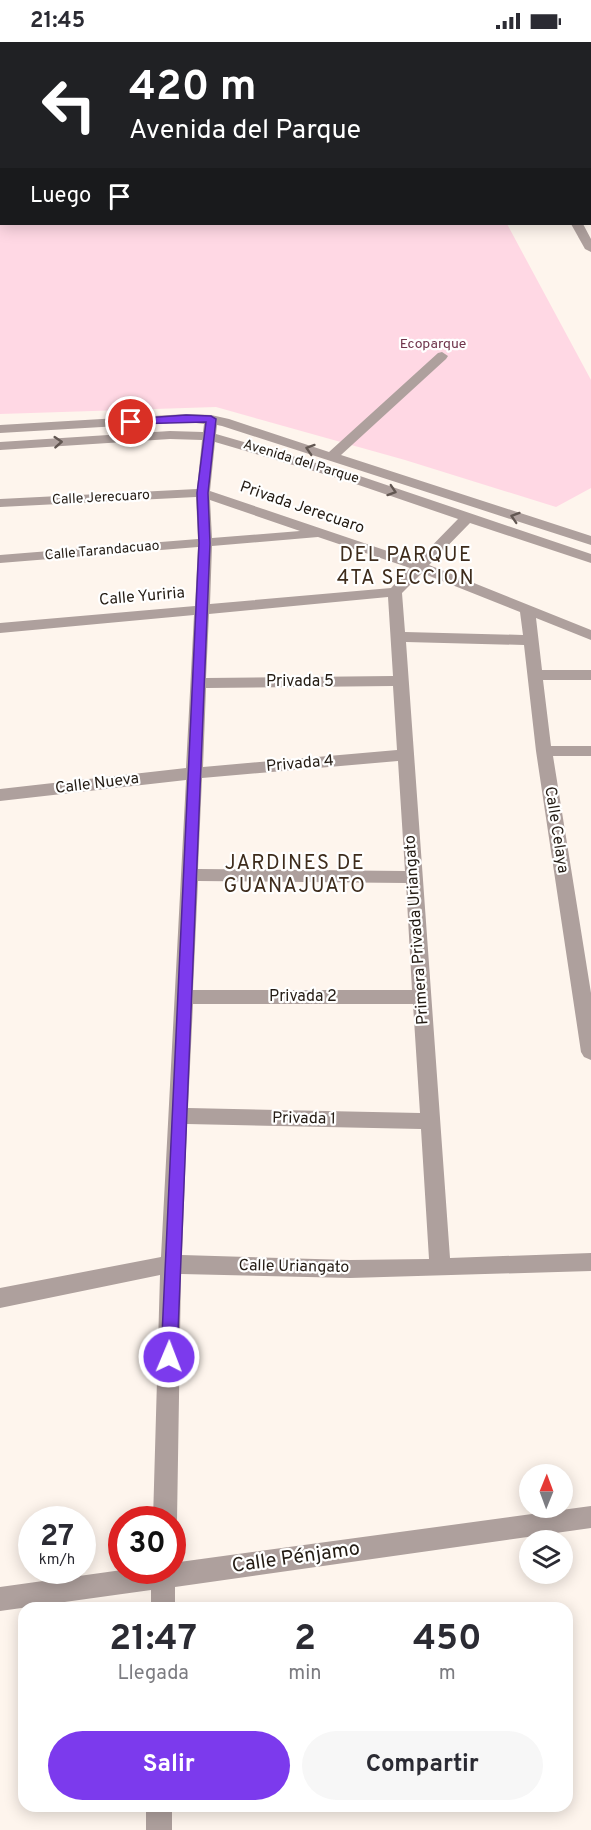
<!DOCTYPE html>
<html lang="es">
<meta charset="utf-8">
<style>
:root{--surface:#fff;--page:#f7f7f7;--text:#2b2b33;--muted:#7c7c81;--accent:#7c3aed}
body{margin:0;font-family:Overpass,sans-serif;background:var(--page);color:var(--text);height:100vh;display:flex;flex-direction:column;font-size:22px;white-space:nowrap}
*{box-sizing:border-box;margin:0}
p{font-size:20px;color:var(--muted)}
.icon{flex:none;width:33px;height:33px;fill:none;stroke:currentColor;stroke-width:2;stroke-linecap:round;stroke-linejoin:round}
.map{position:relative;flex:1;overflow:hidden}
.drawer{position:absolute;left:18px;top:1560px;width:555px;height:210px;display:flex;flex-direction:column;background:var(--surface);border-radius:18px;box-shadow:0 3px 15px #0003}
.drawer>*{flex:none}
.banner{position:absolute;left:0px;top:0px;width:591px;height:183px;box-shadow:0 3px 15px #0003;background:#202124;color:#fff;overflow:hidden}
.needle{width:39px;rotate:1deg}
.controls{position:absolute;left:519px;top:1422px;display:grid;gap:12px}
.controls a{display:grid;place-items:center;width:54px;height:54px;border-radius:50%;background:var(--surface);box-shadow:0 3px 15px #0003;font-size:30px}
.speed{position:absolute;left:18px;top:1464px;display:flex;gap:12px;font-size:30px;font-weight:700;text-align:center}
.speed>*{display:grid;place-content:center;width:78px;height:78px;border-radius:50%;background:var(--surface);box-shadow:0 3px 15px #0003;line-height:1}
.speed small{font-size:15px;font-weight:400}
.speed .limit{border:9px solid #d22;background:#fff;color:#111}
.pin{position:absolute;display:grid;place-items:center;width:51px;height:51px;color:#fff;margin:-26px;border:3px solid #fff;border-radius:50%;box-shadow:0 2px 6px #0007}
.me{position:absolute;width:66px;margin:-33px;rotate:1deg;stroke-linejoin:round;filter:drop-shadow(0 0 4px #0008)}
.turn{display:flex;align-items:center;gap:21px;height:126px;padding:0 30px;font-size:27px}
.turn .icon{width:78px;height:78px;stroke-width:2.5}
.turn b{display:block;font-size:42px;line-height:51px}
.then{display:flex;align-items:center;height:57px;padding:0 30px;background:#0003;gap:12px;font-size:22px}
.eta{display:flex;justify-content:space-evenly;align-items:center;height:102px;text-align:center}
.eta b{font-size:36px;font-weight:700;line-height:42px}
.action{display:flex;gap:12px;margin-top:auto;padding:12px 30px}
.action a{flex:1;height:69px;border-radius:36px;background:var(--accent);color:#fff;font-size:24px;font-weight:700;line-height:69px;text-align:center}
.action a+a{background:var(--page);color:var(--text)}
.status{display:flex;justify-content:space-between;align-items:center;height:42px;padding:0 30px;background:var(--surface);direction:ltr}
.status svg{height:16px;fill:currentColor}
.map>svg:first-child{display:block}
</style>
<div class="status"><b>21:45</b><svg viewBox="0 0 49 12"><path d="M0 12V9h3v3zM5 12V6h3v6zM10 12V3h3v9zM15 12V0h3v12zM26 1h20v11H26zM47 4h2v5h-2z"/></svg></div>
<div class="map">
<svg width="591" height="1788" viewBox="0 0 591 1788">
<rect width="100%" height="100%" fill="#fef5ed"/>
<polygon fill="#ffd8e4" points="0,62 2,182 507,182 591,338 591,446 556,465 405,418 216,365 0,372"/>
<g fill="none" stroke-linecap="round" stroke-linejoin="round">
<g fill="#aea09d" fill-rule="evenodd">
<polygon points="441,0 451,0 451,2 442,2"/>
<polygon points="480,0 493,0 479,2"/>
<polygon points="542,0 555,0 556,2 543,2"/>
<rect x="590" y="9" width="1" height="6"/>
<polygon points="571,182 583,182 591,197 591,210 585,207"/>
<path d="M442,310L448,314L446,317L341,413L591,494V503L222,384L217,383L216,392L354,432L591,512V521L470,481L429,523L591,588V598L536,576L542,628H591V638H543L551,704H591V714H553L591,951V1018L584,1015L581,1010L536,709L524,603L406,600L450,1216L591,1211V1229L350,1236L181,1232L177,1478L172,1486V1478H153L160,1233L0,1266V1246L161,1215L186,738L0,759V747L186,726L194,573L0,591V581L195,564L198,505L0,521V513L198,497L196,455L0,465V457L197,447L202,398L170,397L0,408V400L170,389L203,390L204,382L187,380L0,391V383L187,372L211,373L229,377L329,410L438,311ZM215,400L344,438L458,477L417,519L210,449ZM210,458L300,489L212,496ZM318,495L410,526L391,546L210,562L212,504ZM422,531L520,570L523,593L405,590L402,551ZM388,555L393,634L206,636L209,572ZM393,644L397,708L203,725L206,646ZM398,719L405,829L198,827L202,736ZM198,839L406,841L412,948H193ZM193,962H413L420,1071L188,1066ZM187,1082L421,1087L429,1217L350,1218L182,1213Z"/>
<polygon points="591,1464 591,1486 175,1545 175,1566 151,1566 151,1548 0,1569 0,1545 122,1528 172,1528 172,1521"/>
<rect x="146" y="1764" width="26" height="24"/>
</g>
</g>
<defs><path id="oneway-chevron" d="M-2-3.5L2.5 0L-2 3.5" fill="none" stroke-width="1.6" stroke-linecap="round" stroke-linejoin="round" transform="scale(1.5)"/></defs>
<g stroke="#625752">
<use href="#oneway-chevron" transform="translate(58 400) rotate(-4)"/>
<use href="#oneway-chevron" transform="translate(310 407) rotate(-162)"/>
<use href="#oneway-chevron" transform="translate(392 449) rotate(18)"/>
<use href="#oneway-chevron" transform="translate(515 475) rotate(-162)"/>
</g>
<polygon fill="#7c3aed" stroke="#51269a" stroke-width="1.5" points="186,373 211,374 216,377 208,451 210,501 177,1315 175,1320 169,1322 163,1320 161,1315 199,501 197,451 206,380 131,382 126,380 131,377"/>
<g text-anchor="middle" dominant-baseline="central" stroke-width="4.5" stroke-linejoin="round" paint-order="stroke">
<g font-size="14" fill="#6f344b" stroke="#fff">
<text x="433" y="302">Ecoparque</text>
</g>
<g font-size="14" fill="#241c14" stroke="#fff">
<text transform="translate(301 420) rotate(17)">Avenida del Parque</text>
<text transform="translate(101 456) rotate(-3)">Calle Jerecuaro</text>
<text transform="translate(102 509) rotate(-5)">Calle Tarandacuao</text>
</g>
<g font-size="16" fill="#241c14" stroke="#fff">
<text transform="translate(302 466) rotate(19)">Privada Jerecuaro</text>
<text transform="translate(142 555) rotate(-5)">Calle Yuriria</text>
<text x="300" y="640">Privada 5</text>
<text transform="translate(300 722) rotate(-5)">Privada 4</text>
<text transform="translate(97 742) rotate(-7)">Calle Nueva</text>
<text transform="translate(556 788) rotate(81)">Calle Celaya</text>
<text transform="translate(417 888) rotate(-94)">Primera Privada Uriangato</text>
<text x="303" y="955">Privada 2</text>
<text transform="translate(304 1077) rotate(1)">Privada 1</text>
<text transform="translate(294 1225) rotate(1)">Calle Uriangato</text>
</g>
<g font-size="20" letter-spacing="1.5" fill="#3e2c1c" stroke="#fff">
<text x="406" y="514">DEL PARQUE<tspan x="406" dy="23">4TA SECCION</tspan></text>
<text x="295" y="822">JARDINES DE<tspan x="295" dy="23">GUANAJUATO</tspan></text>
</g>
<g font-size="20" fill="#241c14" stroke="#fff">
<text transform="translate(296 1516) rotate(-8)">Calle Pénjamo</text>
</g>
</g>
</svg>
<div class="controls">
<a><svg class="needle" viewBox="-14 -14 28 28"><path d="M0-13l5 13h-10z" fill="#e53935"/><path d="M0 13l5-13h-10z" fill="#7c7c81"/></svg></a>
<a><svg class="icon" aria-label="layers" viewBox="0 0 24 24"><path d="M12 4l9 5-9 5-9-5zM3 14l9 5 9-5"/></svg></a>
</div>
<div class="speed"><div>27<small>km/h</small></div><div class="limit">30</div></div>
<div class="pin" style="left:131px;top:380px;background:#d93025"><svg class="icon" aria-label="arrive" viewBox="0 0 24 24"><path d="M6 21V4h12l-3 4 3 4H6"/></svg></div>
<svg class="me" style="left:169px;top:1315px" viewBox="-20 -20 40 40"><circle r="17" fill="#7c3aed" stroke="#fff" stroke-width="3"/><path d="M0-11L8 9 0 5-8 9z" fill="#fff"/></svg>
<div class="banner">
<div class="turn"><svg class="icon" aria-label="left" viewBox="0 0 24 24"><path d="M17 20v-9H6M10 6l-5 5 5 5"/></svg><div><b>420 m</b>Avenida del Parque</div></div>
<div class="then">Luego<svg class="icon" aria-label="arrive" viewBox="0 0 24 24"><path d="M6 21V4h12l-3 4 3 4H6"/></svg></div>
</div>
<section class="drawer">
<div class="eta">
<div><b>21:47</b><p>Llegada</p></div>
<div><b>2</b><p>min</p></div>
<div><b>450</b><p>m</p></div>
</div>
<div class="action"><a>Salir</a><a>Compartir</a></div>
</section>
</div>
